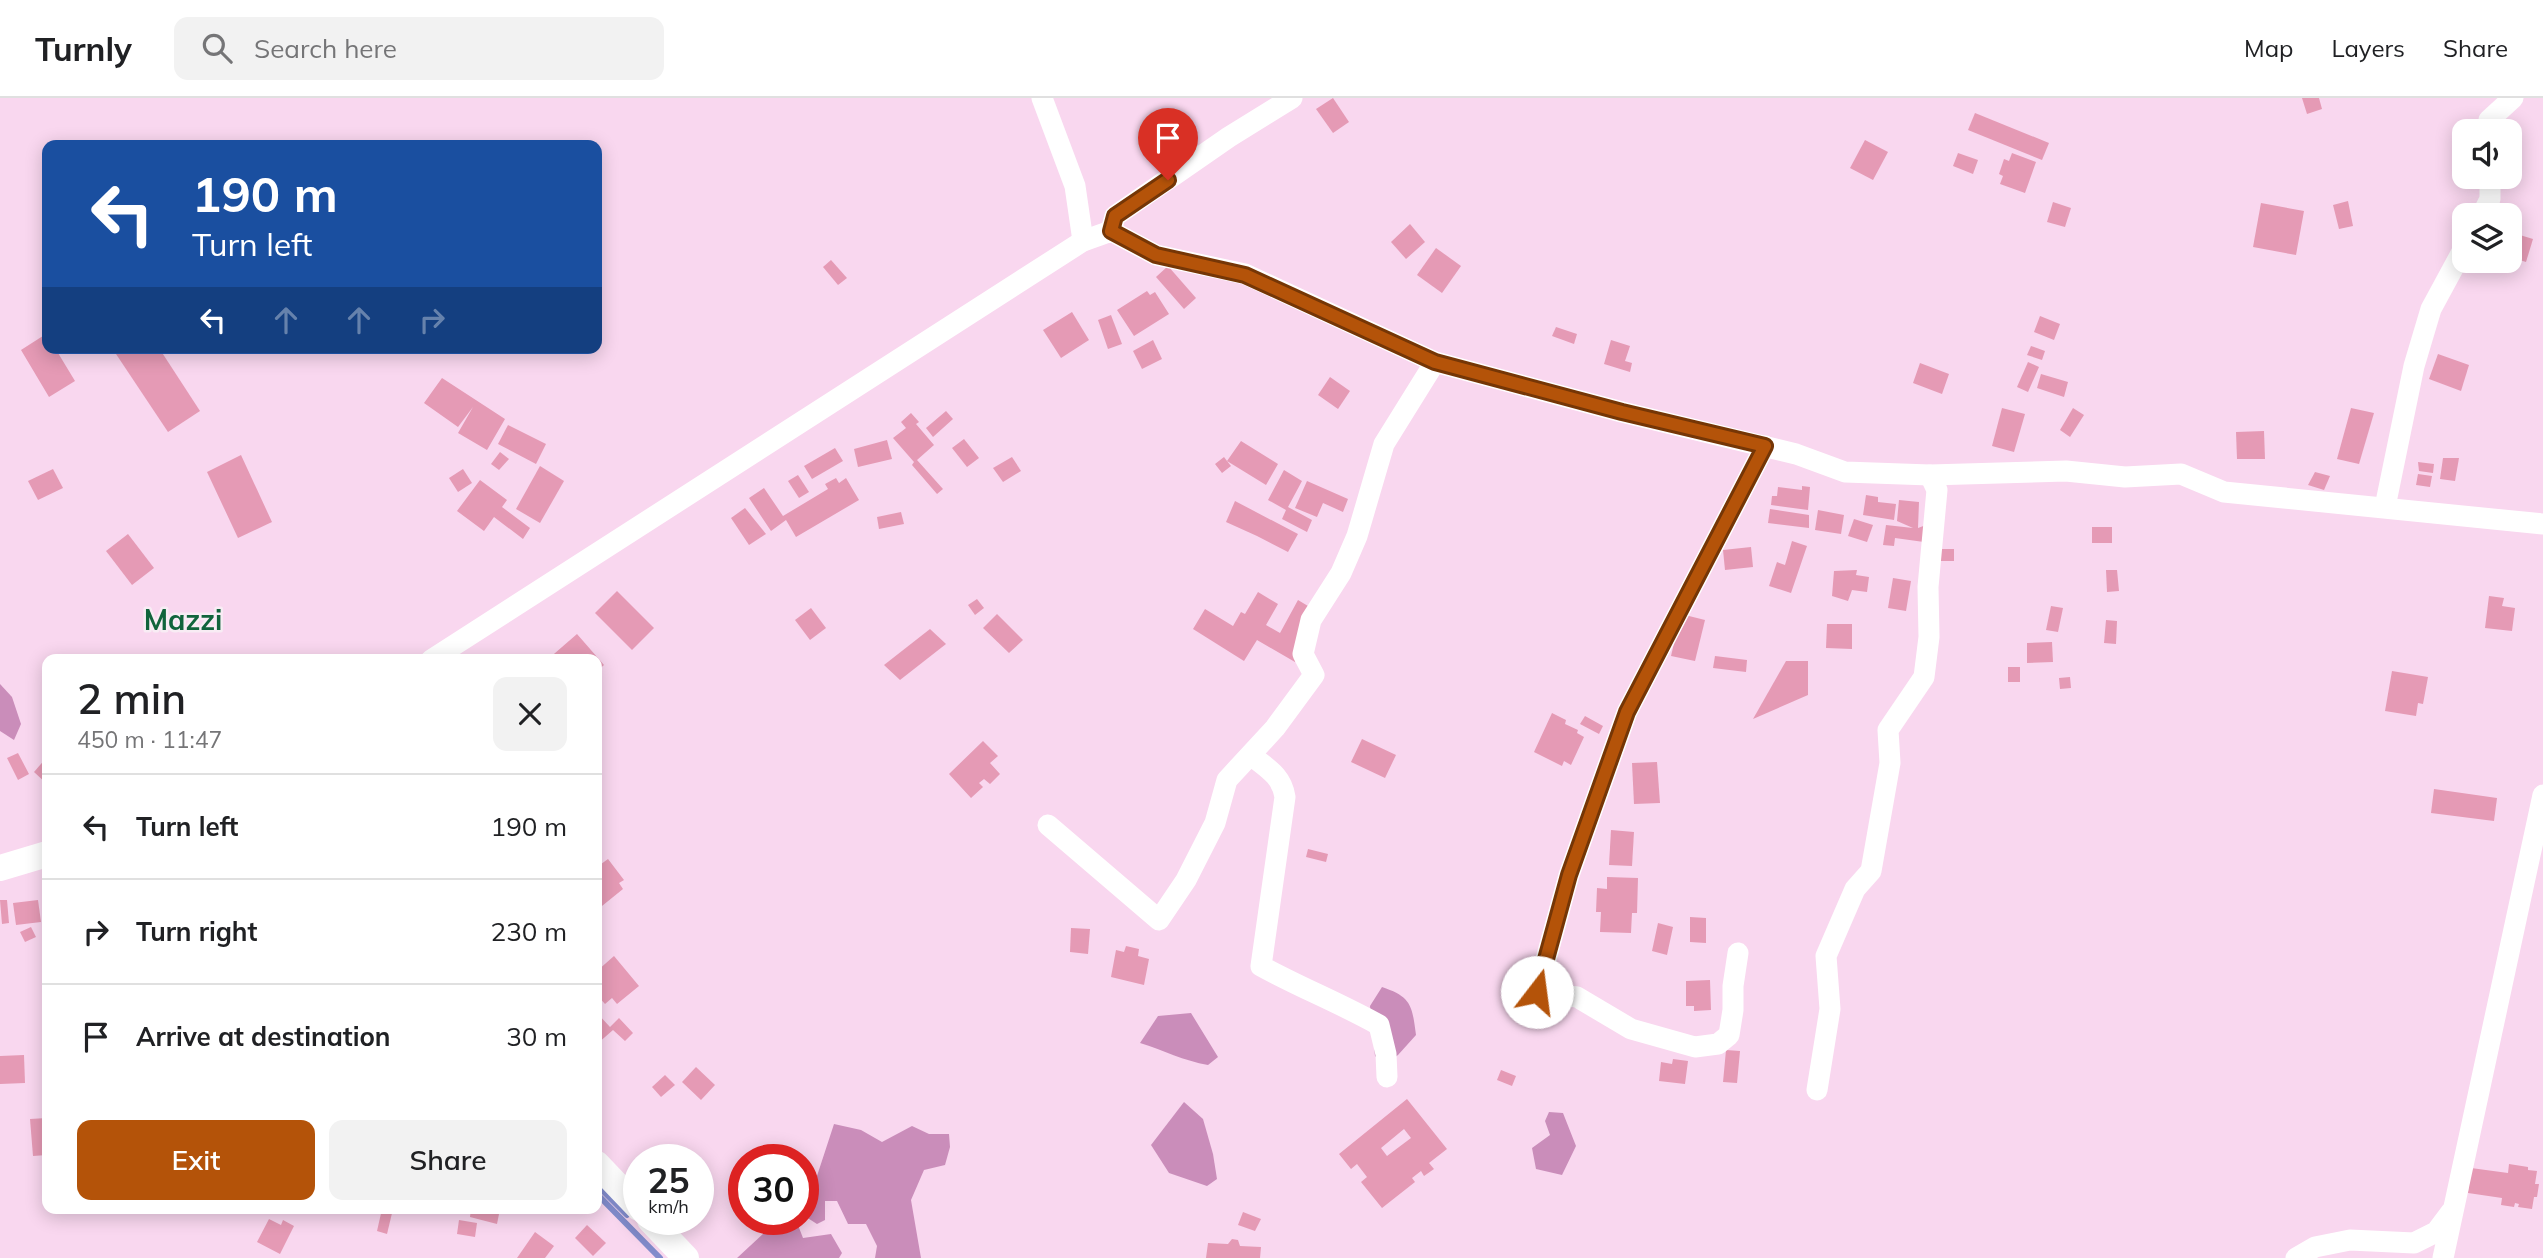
<!DOCTYPE html>
<meta charset="utf-8">
<style>
:root{--surface:#fff;--page:#f2f2f2;--text:#202124;--muted:#757577;--line:#e0e0e0;--accent:#b45309}
body{margin:0;font-family:Mulish,sans-serif;background:var(--page);color:var(--text);height:100vh;display:flex;flex-direction:column;font-size:26px;white-space:nowrap}
*{box-sizing:border-box;margin:0}
p{font-size:23px;color:var(--muted)}
.icon{flex:none;width:38px;height:38px;fill:none;stroke:currentColor;stroke-width:2;stroke-linecap:round;stroke-linejoin:round}
.map{position:relative;flex:1;overflow:hidden}
.panel{position:absolute;left:42px;top:556px;width:560px;height:560px;display:flex;flex-direction:column;background:var(--surface);border-radius:14px;box-shadow:0 4px 18px #0003}
.panel>*{flex:none}
.banner{position:absolute;left:42px;top:42px;width:560px;height:214px;border-radius:14px;box-shadow:0 4px 18px #0003;background:#1a4fa0;color:#fff;overflow:hidden}
.fabs{position:absolute;left:2452px;top:21px;display:grid;gap:14px}
.fabs a{display:grid;place-items:center;width:70px;height:70px;border-radius:14px;background:var(--surface);box-shadow:0 4px 18px #0003;font-size:35px}
.speed{position:absolute;left:623px;top:1046px;display:flex;gap:14px;font-size:35px;font-weight:700;text-align:center}
.speed>*{display:grid;place-content:center;width:91px;height:91px;border-radius:50%;background:var(--surface);box-shadow:0 4px 18px #0003;line-height:1}
.speed small{font-size:18px;font-weight:400}
.speed .limit{border:10px solid #d22;background:#fff;color:#111}
.pin{position:absolute;display:grid;place-items:center;width:60px;height:60px;color:#fff;margin:-72px -30px;border-radius:50% 50% 50% 0;rotate:-45deg;box-shadow:0 0 7px #0007}
.pin .icon{rotate:45deg}
.me{position:absolute;width:77px;margin:-38px;rotate:15deg;stroke-linejoin:round;filter:drop-shadow(0 0 5px #0008)}
.turn{display:flex;align-items:center;gap:24px;height:147px;padding:0 35px;font-size:32px}
.turn .icon{width:91px;height:91px;stroke-width:2.5}
.turn b{display:block;font-size:49px;line-height:60px}
.lanes{display:flex;align-items:center;height:66px;padding:0 35px;background:#0003;justify-content:center;gap:35px;direction:ltr}
.lanes .off{opacity:.35}
.round{display:grid;place-items:center;flex:none;width:74px;height:74px;border-radius:14px;background:var(--page)}
.summary{display:flex;align-items:center;justify-content:space-between;height:119px;padding:0 35px}
h1{font-size:42px;font-weight:600;line-height:52px}
.primary-button{display:flex;gap:14px;margin-top:auto;padding:14px 35px}
.primary-button a{flex:1;height:80px;border-radius:14px;background:var(--accent);color:#fff;font-size:28px;font-weight:600;line-height:80px;text-align:center}
.primary-button a+a{background:var(--page);color:var(--text)}
ul{padding:0;list-style:none}
li{display:flex;align-items:center;gap:21px;height:105px;padding:0 35px;border-top:2px solid var(--line)}
li div{flex:1}
li b{display:block;font-size:26px}
li em{font-style:normal}
header{display:flex;align-items:center;gap:42px;box-sizing:border-box;height:98px;padding:0 35px;background:var(--surface);border-bottom:2px solid var(--line)}
header strong{font-size:33px}
nav{display:flex;gap:38px;margin-inline-start:auto;font-size:24px}
.search{width:490px;height:63px;background:var(--page);display:flex;align-items:center;gap:18px;box-sizing:border-box;padding:0 24px;border-radius:14px;color:var(--muted);font-size:26px}
.map>svg:first-child{display:block}
</style>
<header>
<strong>Turnly</strong>
<div class="search"><svg class="icon" aria-label="search" viewBox="0 0 24 24"><circle cx="10" cy="10" r="6"/><path d="M15 15l6 6"/></svg>Search here</div>
<nav><a>Map</a><a>Layers</a><a>Share</a></nav>
</header>
<div class="map">
<svg width="2543" height="1160" viewBox="0 0 2543 1160">
<rect width="100%" height="100%" fill="#f9d7ef"/>
<g fill="#ca8dba">
<polygon points="0,586 12,599 21,626 14,642 0,633"/>
<path d="M1382,889C1412,899 1412,908 1416,937L1398,957L1384,967L1375,958L1370,908Z"/>
<path d="M1191,915L1218,959L1208,967C1184,963 1163,952 1140,945L1158,918Z"/>
<polygon points="1184,1004 1203,1021 1213,1056 1217,1081 1207,1088 1169,1075 1151,1047"/>
<polygon points="1549,1014 1563,1015 1576,1048 1562,1077 1536,1071 1532,1050 1550,1037 1545,1023"/>
<polygon points="834,1026 861,1032 882,1044 912,1028 929,1036 949,1036 950,1049 945,1067 924,1072 911,1102 921,1160 875,1160 877,1148 866,1126 848,1126 837,1103 825,1103 825,1122 817,1126 803,1117 803,1095 816,1081"/>
<polygon points="778,1122 796,1122 803,1140 831,1136 842,1155 839,1160 737,1160"/>
</g>
<g fill="none" stroke-linecap="round" stroke-linejoin="round">
<g stroke="#828ccc" stroke-width="6">
<polyline points="597,1087 627,1117"/>
<polyline points="597,1096 660,1160"/>
</g>
</g>
<g fill="#e59ab5" fill-rule="evenodd">
<polygon points="1333,0 1349,24 1333,35 1316,11"/>
<polygon points="2302,0 2319,0 2322,11 2307,16"/>
<polygon points="1975,15 2049,45 2042,62 1968,32"/>
<polygon points="1865,42 1888,54 1873,82 1850,70"/>
<polygon points="1958,55 1978,62 1973,76 1953,68"/>
<polygon points="2012,55 2036,64 2025,95 2000,86 2003,78 1999,76 2004,61 2009,63"/>
<polygon points="2348,103 2353,128 2339,131 2333,107"/>
<polygon points="2053,104 2071,110 2065,129 2047,124"/>
<polygon points="2261,105 2304,113 2296,157 2253,149"/>
<polygon points="1410,126 1425,144 1406,161 1391,144"/>
<polygon points="2510,134 2533,141 2526,164 2510,159"/>
<polygon points="1436,150 1461,168 1442,195 1417,177"/>
<polygon points="831,162 847,180 838,187 823,169"/>
<polygon points="1168,168 1196,200 1184,211 1156,179"/>
<polygon points="1147,193 1150,197 1155,194 1169,216 1134,238 1117,212"/>
<polygon points="1072,214 1089,242 1061,260 1043,232"/>
<polygon points="1111,217 1122,246 1108,251 1098,222"/>
<polygon points="2040,218 2060,226 2054,242 2034,234"/>
<polygon points="1556,229 1577,236 1574,246 1552,238"/>
<polygon points="46,236 47,250 55,250 75,283 49,299 21,252"/>
<polygon points="1153,242 1162,261 1142,271 1133,253"/>
<polygon points="1611,242 1630,248 1625,263 1632,265 1630,274 1604,266"/>
<polygon points="2031,248 2045,253 2042,262 2027,257"/>
<polygon points="112,250 159,250 200,313 168,334"/>
<polygon points="2438,256 2469,267 2461,293 2429,281"/>
<polygon points="2028,264 2039,269 2028,294 2017,289"/>
<polygon points="1920,265 1949,276 1942,296 1913,285"/>
<polygon points="2041,276 2068,284 2064,299 2037,290"/>
<polygon points="1330,279 1350,293 1338,311 1318,297"/>
<polygon points="442,280 505,321 487,352 458,335 473,309 458,329 424,305"/>
<polygon points="2002,310 2025,316 2014,354 1992,348"/>
<polygon points="2073,310 2084,317 2070,339 2060,332"/>
<polygon points="2351,310 2374,315 2359,366 2337,361"/>
<polygon points="946,313 953,321 933,339 926,330"/>
<polygon points="911,315 919,324 916,326 934,347 917,362 943,391 937,396 912,367 914,364 893,340 906,330 901,324"/>
<polygon points="508,327 546,346 536,366 498,346"/>
<polygon points="2264,333 2265,361 2237,361 2236,334"/>
<polygon points="964,341 979,360 967,369 952,350"/>
<polygon points="887,342 892,361 858,369 854,351"/>
<polygon points="1241,343 1278,366 1266,387 1227,363 1231,368 1222,375 1215,366 1224,359 1227,363"/>
<polygon points="835,350 843,363 812,381 804,368"/>
<polygon points="500,354 509,361 499,372 491,366"/>
<polygon points="241,357 272,424 238,440 207,374"/>
<polygon points="1012,359 1021,373 1003,384 993,370"/>
<polygon points="2443,360 2459,360 2455,383 2440,381"/>
<polygon points="2418,364 2434,366 2433,375 2419,373"/>
<polygon points="540,368 564,383 540,425 516,411"/>
<polygon points="53,371 63,390 38,402 28,383"/>
<polygon points="463,371 472,385 458,394 449,380"/>
<polygon points="1284,372 1302,383 1288,409 1312,422 1307,434 1282,421 1286,412 1268,402"/>
<polygon points="2315,374 2330,378 2324,392 2308,387"/>
<polygon points="2418,376 2432,378 2430,389 2416,387"/>
<polygon points="798,377 809,394 799,400 788,383"/>
<polygon points="836,380 839,385 846,380 859,402 796,439 786,422 771,433 749,400 764,390 783,418 828,391 825,386"/>
<polygon points="480,382 507,402 502,409 530,430 523,441 494,419 484,433 457,413"/>
<polygon points="1307,383 1348,401 1343,414 1323,405 1317,419 1295,410"/>
<polygon points="1802,388 1810,389 1808,412 1771,407 1772,398 1777,398 1778,389 1802,392"/>
<polygon points="1866,397 1878,399 1878,404 1896,406 1894,422 1863,417"/>
<polygon points="1899,402 1919,404 1918,430 1926,427 1924,444 1895,440 1894,448 1883,447 1886,427 1913,430 1897,423"/>
<polygon points="1235,403 1298,436 1288,454 1257,438 1226,424"/>
<polygon points="745,410 766,436 749,447 731,420"/>
<polygon points="1770,411 1809,417 1809,430 1768,425"/>
<polygon points="1818,412 1844,417 1841,436 1815,432"/>
<polygon points="901,414 904,426 879,431 877,419"/>
<polygon points="1854,421 1873,427 1867,444 1848,438"/>
<rect x="2092" y="429" width="20" height="16"/>
<polygon points="128,436 154,470 132,487 106,453"/>
<polygon points="1792,443 1807,448 1791,495 1769,488 1777,464 1785,467"/>
<polygon points="1751,449 1753,469 1725,472 1723,452"/>
<rect x="1937" y="451" width="17" height="12"/>
<polygon points="1857,472 1856,477 1869,479 1867,494 1852,492 1848,503 1832,498 1834,473"/>
<polygon points="2106,472 2117,472 2119,493 2107,494"/>
<polygon points="1893,480 1911,483 1906,513 1888,510"/>
<polygon points="617,493 654,530 632,552 595,515"/>
<polygon points="1258,494 1278,506 1266,527 1280,535 1298,502 1313,511 1310,538 1295,564 1257,542 1244,563 1193,531 1205,511 1233,528 1241,514 1245,516"/>
<polygon points="2489,498 2504,500 2502,508 2515,510 2512,533 2485,530"/>
<polygon points="977,501 984,510 975,517 968,507"/>
<polygon points="2051,508 2063,510 2058,534 2046,532"/>
<polygon points="811,510 826,530 810,542 795,522"/>
<polygon points="997,516 1023,542 1009,555 983,530"/>
<polygon points="1681,516 1705,522 1695,563 1671,558"/>
<polygon points="2106,522 2117,523 2116,546 2104,545"/>
<polygon points="1827,526 1852,526 1852,551 1826,550"/>
<polygon points="930,531 946,546 900,582 884,567"/>
<polygon points="577,536 604,567 597,573 597,562 547,562"/>
<polygon points="2052,544 2053,564 2027,565 2027,545"/>
<polygon points="1715,558 1747,562 1746,574 1713,570"/>
<polygon points="1786,563 1808,563 1808,597 1753,621"/>
<rect x="2008" y="569" width="12" height="15"/>
<polygon points="2392,573 2428,579 2423,606 2418,605 2416,618 2385,613"/>
<polygon points="2070,579 2071,590 2060,591 2059,580"/>
<polygon points="1552,615 1566,622 1565,626 1578,632 1577,635 1584,639 1571,667 1564,663 1562,668 1534,654"/>
<polygon points="1585,618 1603,628 1599,636 1580,626"/>
<polygon points="1362,641 1396,657 1385,680 1351,664"/>
<polygon points="983,643 998,658 990,665 1000,676 990,686 984,681 979,685 983,689 971,700 949,676"/>
<polygon points="18,655 29,676 18,682 7,660"/>
<polygon points="47,659 47,686 34,674"/>
<polygon points="1657,664 1660,705 1634,706 1632,665"/>
<polygon points="2434,691 2497,700 2494,723 2431,715"/>
<polygon points="1611,732 1634,734 1632,768 1609,767"/>
<polygon points="1308,751 1328,756 1326,764 1306,759"/>
<polygon points="608,761 624,782 619,785 623,791 597,812 597,769"/>
<polygon points="1607,779 1638,780 1637,815 1632,815 1631,835 1600,834 1601,814 1596,814 1597,790 1607,791"/>
<polygon points="0,802 7,802 9,825 2,826"/>
<polygon points="38,802 41,824 16,827 13,805"/>
<polygon points="1690,819 1706,820 1706,845 1690,844"/>
<polygon points="1658,825 1673,829 1667,857 1652,853"/>
<polygon points="31,829 36,839 25,844 20,834"/>
<polygon points="1071,830 1090,831 1088,856 1070,854"/>
<polygon points="1126,848 1139,851 1138,858 1149,861 1144,887 1111,879 1116,852 1124,854"/>
<polygon points="614,858 639,888 617,906 612,900 605,906 597,897 597,879 600,877 597,873"/>
<polygon points="1710,882 1711,912 1694,913 1694,908 1686,908 1686,883"/>
<polygon points="597,915 610,929 619,920 633,935 625,943 613,932 597,946"/>
<polygon points="1726,952 1740,953 1737,985 1723,984"/>
<polygon points="24,957 25,985 0,986 0,958"/>
<polygon points="1673,961 1688,963 1685,986 1659,983 1661,964 1672,966"/>
<polygon points="696,969 715,987 701,1002 682,984"/>
<polygon points="1501,972 1516,978 1512,988 1497,982"/>
<polygon points="665,977 675,987 661,999 652,989"/>
<path d="M1407,1001L1447,1051L1429,1065L1434,1071L1424,1078L1421,1073L1412,1080L1415,1084L1382,1110L1361,1084L1367,1079L1357,1066L1351,1071L1339,1056ZM1404,1031L1411,1040L1387,1058L1381,1050Z"/>
<polygon points="47,1020 47,1057 33,1058 30,1021"/>
<polygon points="2509,1066 2528,1069 2528,1072 2537,1073 2535,1086 2539,1086 2537,1099 2534,1099 2532,1111 2518,1109 2519,1106 2515,1105 2514,1109 2501,1107 2502,1100 2468,1095 2471,1070 2508,1075"/>
<polygon points="382,1111 393,1111 387,1136 377,1133"/>
<polygon points="471,1111 500,1111 497,1126 470,1119"/>
<polygon points="1243,1114 1261,1121 1255,1133 1238,1127"/>
<polygon points="269,1121 281,1127 283,1122 294,1128 280,1156 257,1144"/>
<polygon points="459,1122 477,1125 475,1139 457,1136"/>
<polygon points="587,1127 606,1145 593,1158 575,1140"/>
<polygon points="535,1134 554,1148 545,1160 517,1160"/>
<polygon points="1232,1141 1238,1142 1240,1148 1261,1149 1260,1160 1206,1160 1208,1145 1228,1146"/>
</g>
<g fill="none" stroke-linecap="round" stroke-linejoin="round">
<g stroke="#fff" stroke-width="21">
<polyline points="1042,0 1075,88 1083,143"/>
<polyline points="2489,33 2489,22 2513,0"/>
<polyline points="2482,117 2490,101 2490,79"/>
<polyline points="1111,133 1115,118 1229,39 1292,0"/>
<polyline points="2385,409 2414,268 2431,211 2464,150"/>
<polyline points="431,562 1083,143 1111,133 1156,157 1245,176 1435,264 1622,314 1796,356 1845,374 1930,377 2066,373 2125,379 2181,376 2224,394 2543,426"/>
<path d="M1252,658C1267,670 1282,678 1285,699L1261,868C1299,889 1340,905 1379,927L1386,956L1387,979"/>
<polyline points="1048,727 1159,822 1186,782 1215,725 1227,682 1275,630 1314,577 1303,556 1311,522 1341,475 1357,438 1384,346 1435,264"/>
<polyline points="1738,855 1733,888 1733,912 1729,937 1718,946 1695,949 1631,931 1577,899 1537,894 1569,777 1627,614 1765,348"/>
<polyline points="1817,992 1830,911 1826,858 1855,791 1871,773 1890,665 1888,632 1924,579 1929,539 1928,489 1937,392 1930,377"/>
<polyline points="2296,1160 2315,1149 2350,1142 2414,1145 2436,1134 2451,1114"/>
<polyline points="2443,1160 2543,697"/>
</g>
<g stroke="#fff" stroke-width="26">
<polyline points="0,770 47,756"/>
<polyline points="597,1066 639,1110"/>
<polyline points="650,1122 686,1160"/>
</g>
</g>
<g fill="none" stroke-linecap="round" stroke-linejoin="round">
<g stroke="#753606" stroke-width="18">
<polyline id="route" points="1168,82 1115,118 1111,133 1156,157 1245,177 1435,264 1622,314 1765,348 1627,614 1569,777 1537,894"/>
</g>
<use href="#route" stroke="#b45309" stroke-width="12"/>
</g>
<g text-anchor="middle" dominant-baseline="central" stroke-width="5" stroke-linejoin="round" paint-order="stroke">
<g font-size="28" font-weight="bold" fill="#11643c" stroke="#f8ecf4">
<text x="183" y="521">Mazzi</text>
</g>
</g>
</svg>
<div class="fabs">
<a><svg class="icon" aria-label="sound" viewBox="0 0 24 24"><path d="M4 9h4l5-4v14l-5-4H4zM17 9q2 3 0 6"/></svg></a>
<a><svg class="icon" aria-label="layers" viewBox="0 0 24 24"><path d="M12 4l9 5-9 5-9-5zM3 14l9 5 9-5"/></svg></a>
</div>
<div class="speed"><div>25<small>km/h</small></div><div class="limit">30</div></div>
<div class="pin" style="left:1168px;top:82px;background:#d93025"><svg class="icon" aria-label="arrive" viewBox="0 0 24 24"><path d="M6 21V4h12l-3 4 3 4H6"/></svg></div>
<svg class="me" style="left:1537px;top:894px" viewBox="-20 -20 40 40"><circle r="19" fill="#fff"/><path d="M0-13L10 11 0 6-10 11z" fill="#b45309"/></svg>
<div class="banner">
<div class="turn"><svg class="icon" aria-label="left" viewBox="0 0 24 24"><path d="M17 20v-9H6M10 6l-5 5 5 5"/></svg><div><b>190 m</b>Turn left</div></div>
<div class="lanes"><svg class="icon" aria-label="left" viewBox="0 0 24 24"><path d="M17 20v-9H6M10 6l-5 5 5 5"/></svg><svg class="icon off" aria-label="ahead" viewBox="0 0 24 24"><path d="M12 20V5M6 11l6-6 6 6"/></svg><svg class="icon off" aria-label="ahead" viewBox="0 0 24 24"><path d="M12 20V5M6 11l6-6 6 6"/></svg><svg class="icon off" aria-label="right" viewBox="0 0 24 24"><path d="M7 20v-9h11M14 6l5 5-5 5"/></svg></div>
</div>
<section class="panel">
<div class="summary"><div><h1>2 min</h1><p>450 m · 11:47</p></div><a class="round"><svg class="icon" aria-label="close" viewBox="0 0 24 24"><path d="M6 6l12 12M18 6L6 18"/></svg></a></div>
<ul>
<li><svg class="icon" aria-label="left" viewBox="0 0 24 24"><path d="M17 20v-9H6M10 6l-5 5 5 5"/></svg><div><b>Turn left</b></div><em>190 m</em></li>
<li><svg class="icon" aria-label="right" viewBox="0 0 24 24"><path d="M7 20v-9h11M14 6l5 5-5 5"/></svg><div><b>Turn right</b></div><em>230 m</em></li>
<li><svg class="icon" aria-label="arrive" viewBox="0 0 24 24"><path d="M6 21V4h12l-3 4 3 4H6"/></svg><div><b>Arrive at destination</b></div><em>30 m</em></li>
</ul>
<div class="primary-button"><a>Exit</a><a>Share</a></div>
</section>
</div>
